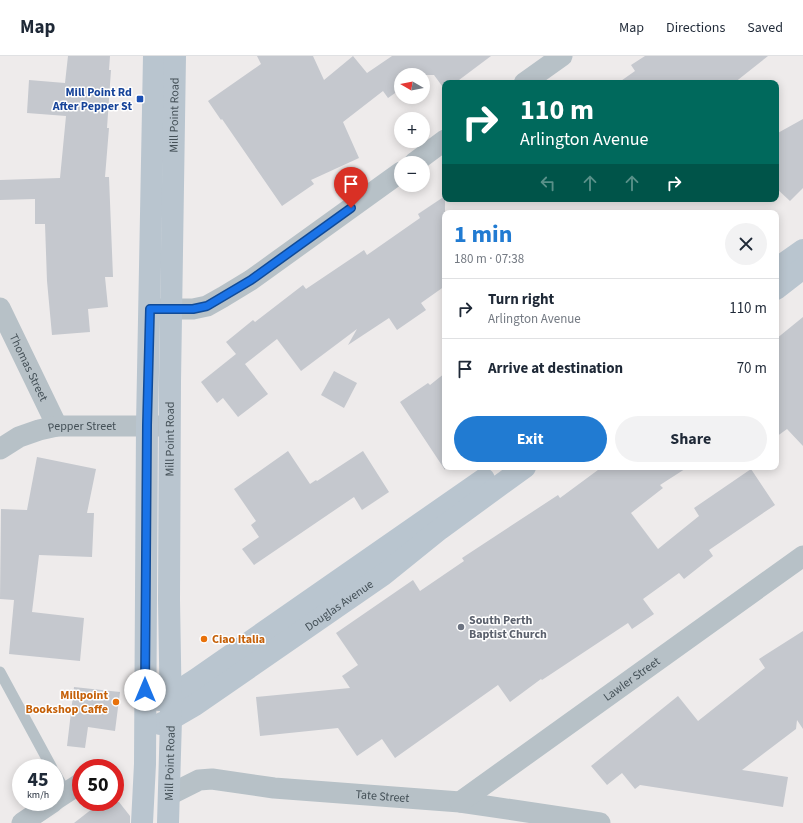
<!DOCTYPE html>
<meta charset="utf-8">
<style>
:root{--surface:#fff;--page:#f2f2f3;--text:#1f2937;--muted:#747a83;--line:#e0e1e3;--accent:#217bd2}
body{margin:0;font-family:"Source Sans 3",sans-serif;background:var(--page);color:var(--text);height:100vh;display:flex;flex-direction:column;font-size:15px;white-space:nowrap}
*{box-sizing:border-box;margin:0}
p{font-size:13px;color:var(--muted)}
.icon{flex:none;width:22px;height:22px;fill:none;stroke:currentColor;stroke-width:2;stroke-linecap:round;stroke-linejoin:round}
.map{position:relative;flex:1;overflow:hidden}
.side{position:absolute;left:442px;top:154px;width:337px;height:260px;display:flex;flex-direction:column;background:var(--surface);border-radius:8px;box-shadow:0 2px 10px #0003}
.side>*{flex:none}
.guide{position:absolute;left:442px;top:24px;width:337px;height:122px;border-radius:8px;box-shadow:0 2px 10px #0003;background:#00695c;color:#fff;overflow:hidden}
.needle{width:26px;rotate:279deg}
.buttons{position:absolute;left:394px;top:12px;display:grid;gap:8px}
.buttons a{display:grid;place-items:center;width:36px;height:36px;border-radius:50%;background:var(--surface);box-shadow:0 2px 10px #0003;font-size:20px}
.speed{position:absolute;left:12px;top:703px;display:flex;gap:8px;font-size:20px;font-weight:700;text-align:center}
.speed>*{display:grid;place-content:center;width:52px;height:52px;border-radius:50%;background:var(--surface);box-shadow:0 2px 10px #0003;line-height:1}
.speed small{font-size:10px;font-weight:400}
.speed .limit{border:6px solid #d22;background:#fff;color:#111}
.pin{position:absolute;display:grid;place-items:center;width:34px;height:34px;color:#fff;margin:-41px -17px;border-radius:50% 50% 50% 0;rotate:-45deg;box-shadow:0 0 4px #0007}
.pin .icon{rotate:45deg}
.me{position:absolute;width:44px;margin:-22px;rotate:0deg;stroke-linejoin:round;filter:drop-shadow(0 0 3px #0008)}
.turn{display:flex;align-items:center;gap:14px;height:84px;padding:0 12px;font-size:18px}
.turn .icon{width:52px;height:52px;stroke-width:2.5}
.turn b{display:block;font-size:28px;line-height:34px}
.lanes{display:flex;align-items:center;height:38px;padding:0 12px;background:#0003;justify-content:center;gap:20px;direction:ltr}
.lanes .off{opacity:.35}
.round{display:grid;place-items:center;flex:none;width:42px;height:42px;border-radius:21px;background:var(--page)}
.overview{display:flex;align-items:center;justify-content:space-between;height:68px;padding:0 12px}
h1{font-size:24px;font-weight:700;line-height:30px;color:var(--accent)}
.button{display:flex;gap:8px;margin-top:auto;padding:8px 12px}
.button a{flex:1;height:46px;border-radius:24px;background:var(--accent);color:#fff;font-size:16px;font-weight:700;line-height:46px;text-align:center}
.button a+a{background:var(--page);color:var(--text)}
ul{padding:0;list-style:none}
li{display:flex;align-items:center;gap:12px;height:60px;padding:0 12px;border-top:1px solid var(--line)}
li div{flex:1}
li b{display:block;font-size:15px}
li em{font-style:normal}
header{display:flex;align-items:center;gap:24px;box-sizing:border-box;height:56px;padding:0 20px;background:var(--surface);border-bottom:1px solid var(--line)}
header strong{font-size:19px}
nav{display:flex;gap:22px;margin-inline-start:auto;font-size:14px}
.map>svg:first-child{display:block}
</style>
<header>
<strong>Map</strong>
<nav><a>Map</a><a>Directions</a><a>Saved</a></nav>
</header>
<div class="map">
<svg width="803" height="767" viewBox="0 0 803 767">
<rect width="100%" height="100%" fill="#eeebeb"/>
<g fill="#c5c8ce">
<polygon points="68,0 110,0 109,14 111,14 107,72 109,72 105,121 109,121 113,221 105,221 108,251 88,253 90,276 52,279 47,225 45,168 35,168 35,143 0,144 0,124 60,122 66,60 27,57 29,24 65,27"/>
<polygon points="257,0 313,0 324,24 353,0 367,17 392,0 491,0 455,27 445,27 445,34 434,19 401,19 401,33 388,42 383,35 343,66 359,102 311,124 314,128 282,150 222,63 221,64 208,45 261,8"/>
<polygon points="645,0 768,0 734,27 618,27 635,15 631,9"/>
<polygon points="803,63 803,132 790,145 776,132 776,78"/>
<polygon points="445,140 445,230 421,247 426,254 397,274 389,262 348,289 357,273 301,315 277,283 245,308 268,338 238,361 223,342 217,347 201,326 236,298 226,286 253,264 255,266 303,229 306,233 364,194 367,199 420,162 418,158"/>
<polygon points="803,261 803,390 787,373 776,381 776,283"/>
<polygon points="334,315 357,327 344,352 321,339"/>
<polygon points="445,317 445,414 400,346 428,327 430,329"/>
<polygon points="288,395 310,428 316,424 317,425 363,395 389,436 362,454 354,441 254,509 242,493 259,481 251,469 256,465 234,433"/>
<polygon points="37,401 96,413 87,457 94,457 92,501 39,499 32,556 84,562 80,605 9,598 14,544 0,543 1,453 27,454"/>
<polygon points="602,411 688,411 660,429 663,432 631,457 658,493 699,460 694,452 751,413 775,449 709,494 713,500 684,523 679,517 643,543 654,558 632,573 628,567 542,624 541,623 510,646 498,629 395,702 382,683 357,700 338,672 260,680 256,641 350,632 342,620 358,609 336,577 413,524 420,535 464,505 462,502 558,439 560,442"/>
<polygon points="803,575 803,673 797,664 796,673 742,714 788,721 783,751 640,729 635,733 622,717 607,729 591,710 678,640 698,665 765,612 759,603"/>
<polygon points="74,631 120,636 115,675 88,671 85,692 67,690"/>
<polygon points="101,746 119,746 130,760 130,767 74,767"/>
</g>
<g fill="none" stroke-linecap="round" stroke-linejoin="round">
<polyline stroke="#74c798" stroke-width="2.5" stroke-dasharray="3 2" stroke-linecap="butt" points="115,725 122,725"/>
<g stroke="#b7c1c7" stroke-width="11">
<polyline points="0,616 52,712"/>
<polyline points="55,717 66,737"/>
</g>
<g stroke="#b7c1c7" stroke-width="21">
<polyline points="524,27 562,0"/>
<polyline points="414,107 445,84"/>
<path id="s1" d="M0,252L57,370"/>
<polyline points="154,253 193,253 207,250 223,241 251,224 401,116"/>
<path id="s2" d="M0,393L19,381L39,374L57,370H165"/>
<path id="s3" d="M169,739L199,724L212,723L274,732L460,746L600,767"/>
<polyline points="55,744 81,727"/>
<path id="s4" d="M460,746L803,500"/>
<polyline points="22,767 53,746"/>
</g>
<g stroke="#b9c5cf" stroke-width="22">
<polyline points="776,213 803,194"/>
<polyline points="776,233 803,212"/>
<polyline points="159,644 170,640 195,624 484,423"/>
<path id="s5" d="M160,668L171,663L195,649L383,519L440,473L525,411"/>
<polyline points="142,767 145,708 147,369 154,0"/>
<path id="s6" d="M168,767L171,663L169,544L170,326L175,0"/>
</g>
</g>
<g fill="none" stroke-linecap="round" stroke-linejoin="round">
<g stroke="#114b97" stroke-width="10">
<polyline id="route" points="145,634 147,369 150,253 193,253 207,250 251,224 351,152"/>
</g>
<use href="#route" stroke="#1a73e8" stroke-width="7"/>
</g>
<rect fill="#1a4fb4" stroke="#fff" stroke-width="1.5" x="136" y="39" width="8" height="8" rx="2"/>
<circle fill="#6b7280" stroke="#fff" stroke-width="1.5" cx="461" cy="571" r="4"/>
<g fill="#e8710a" stroke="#fff" stroke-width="1.5">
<circle cx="204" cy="583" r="4"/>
<circle cx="116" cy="646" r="4"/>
</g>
<g text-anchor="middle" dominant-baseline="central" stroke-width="3" stroke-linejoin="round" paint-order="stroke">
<g font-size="12" font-weight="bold" fill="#164399" stroke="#fff" text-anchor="end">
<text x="132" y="36">Mill Point Rd<tspan x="132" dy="14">After Pepper St</tspan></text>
</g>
<g font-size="12" fill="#445057" stroke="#fff">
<text stroke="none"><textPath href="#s6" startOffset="708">Mill Point Road</textPath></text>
<text stroke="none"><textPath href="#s1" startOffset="66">Thomas Street</textPath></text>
<text stroke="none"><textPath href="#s2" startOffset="87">Pepper Street</textPath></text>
<text stroke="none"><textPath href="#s6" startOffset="384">Mill Point Road</textPath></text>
<text stroke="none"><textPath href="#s5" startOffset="215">Douglas Avenue</textPath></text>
<text stroke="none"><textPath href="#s4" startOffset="211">Lawler Street</textPath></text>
<text stroke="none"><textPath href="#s6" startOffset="60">Mill Point Road</textPath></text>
<text stroke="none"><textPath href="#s3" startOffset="218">Tate Street</textPath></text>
</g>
<g font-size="12" font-weight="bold" fill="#5b616d" stroke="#fff" text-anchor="start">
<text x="469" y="564">South Perth<tspan x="469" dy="14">Baptist Church</tspan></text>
</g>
<g font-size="12" font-weight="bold" fill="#c56008" stroke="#fff" text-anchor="start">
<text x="212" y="583">Ciao Italia</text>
<text x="108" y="639" text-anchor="end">Millpoint<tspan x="108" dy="14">Bookshop Caffe</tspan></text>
</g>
</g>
</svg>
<div class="buttons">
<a><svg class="needle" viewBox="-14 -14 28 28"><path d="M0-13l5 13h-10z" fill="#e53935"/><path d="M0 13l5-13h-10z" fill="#747a83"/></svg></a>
<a>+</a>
<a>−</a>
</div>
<div class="speed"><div>45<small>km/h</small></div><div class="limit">50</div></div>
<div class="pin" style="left:351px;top:152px;background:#d93025"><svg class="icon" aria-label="arrive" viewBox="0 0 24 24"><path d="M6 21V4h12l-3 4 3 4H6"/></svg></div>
<svg class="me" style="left:145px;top:634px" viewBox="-20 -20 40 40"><circle r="19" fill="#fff"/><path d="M0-13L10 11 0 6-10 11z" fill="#1a73e8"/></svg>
<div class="guide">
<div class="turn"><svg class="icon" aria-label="right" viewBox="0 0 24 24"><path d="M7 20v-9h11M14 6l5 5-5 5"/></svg><div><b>110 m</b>Arlington Avenue</div></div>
<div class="lanes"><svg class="icon off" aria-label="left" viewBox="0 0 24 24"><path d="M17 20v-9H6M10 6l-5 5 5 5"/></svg><svg class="icon off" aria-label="ahead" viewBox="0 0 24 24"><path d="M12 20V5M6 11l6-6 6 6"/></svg><svg class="icon off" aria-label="ahead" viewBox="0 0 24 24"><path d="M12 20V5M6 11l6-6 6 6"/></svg><svg class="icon" aria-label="right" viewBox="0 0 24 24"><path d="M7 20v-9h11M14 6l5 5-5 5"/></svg></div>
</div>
<section class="side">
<div class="overview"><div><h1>1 min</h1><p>180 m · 07:38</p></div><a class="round"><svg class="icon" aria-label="close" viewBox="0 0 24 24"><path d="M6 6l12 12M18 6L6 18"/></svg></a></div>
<ul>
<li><svg class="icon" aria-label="right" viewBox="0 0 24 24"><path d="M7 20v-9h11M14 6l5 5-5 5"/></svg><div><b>Turn right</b><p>Arlington Avenue</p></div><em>110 m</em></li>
<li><svg class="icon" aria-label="arrive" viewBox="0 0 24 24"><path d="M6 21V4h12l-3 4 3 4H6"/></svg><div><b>Arrive at destination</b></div><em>70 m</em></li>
</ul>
<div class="button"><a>Exit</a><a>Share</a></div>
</section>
</div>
